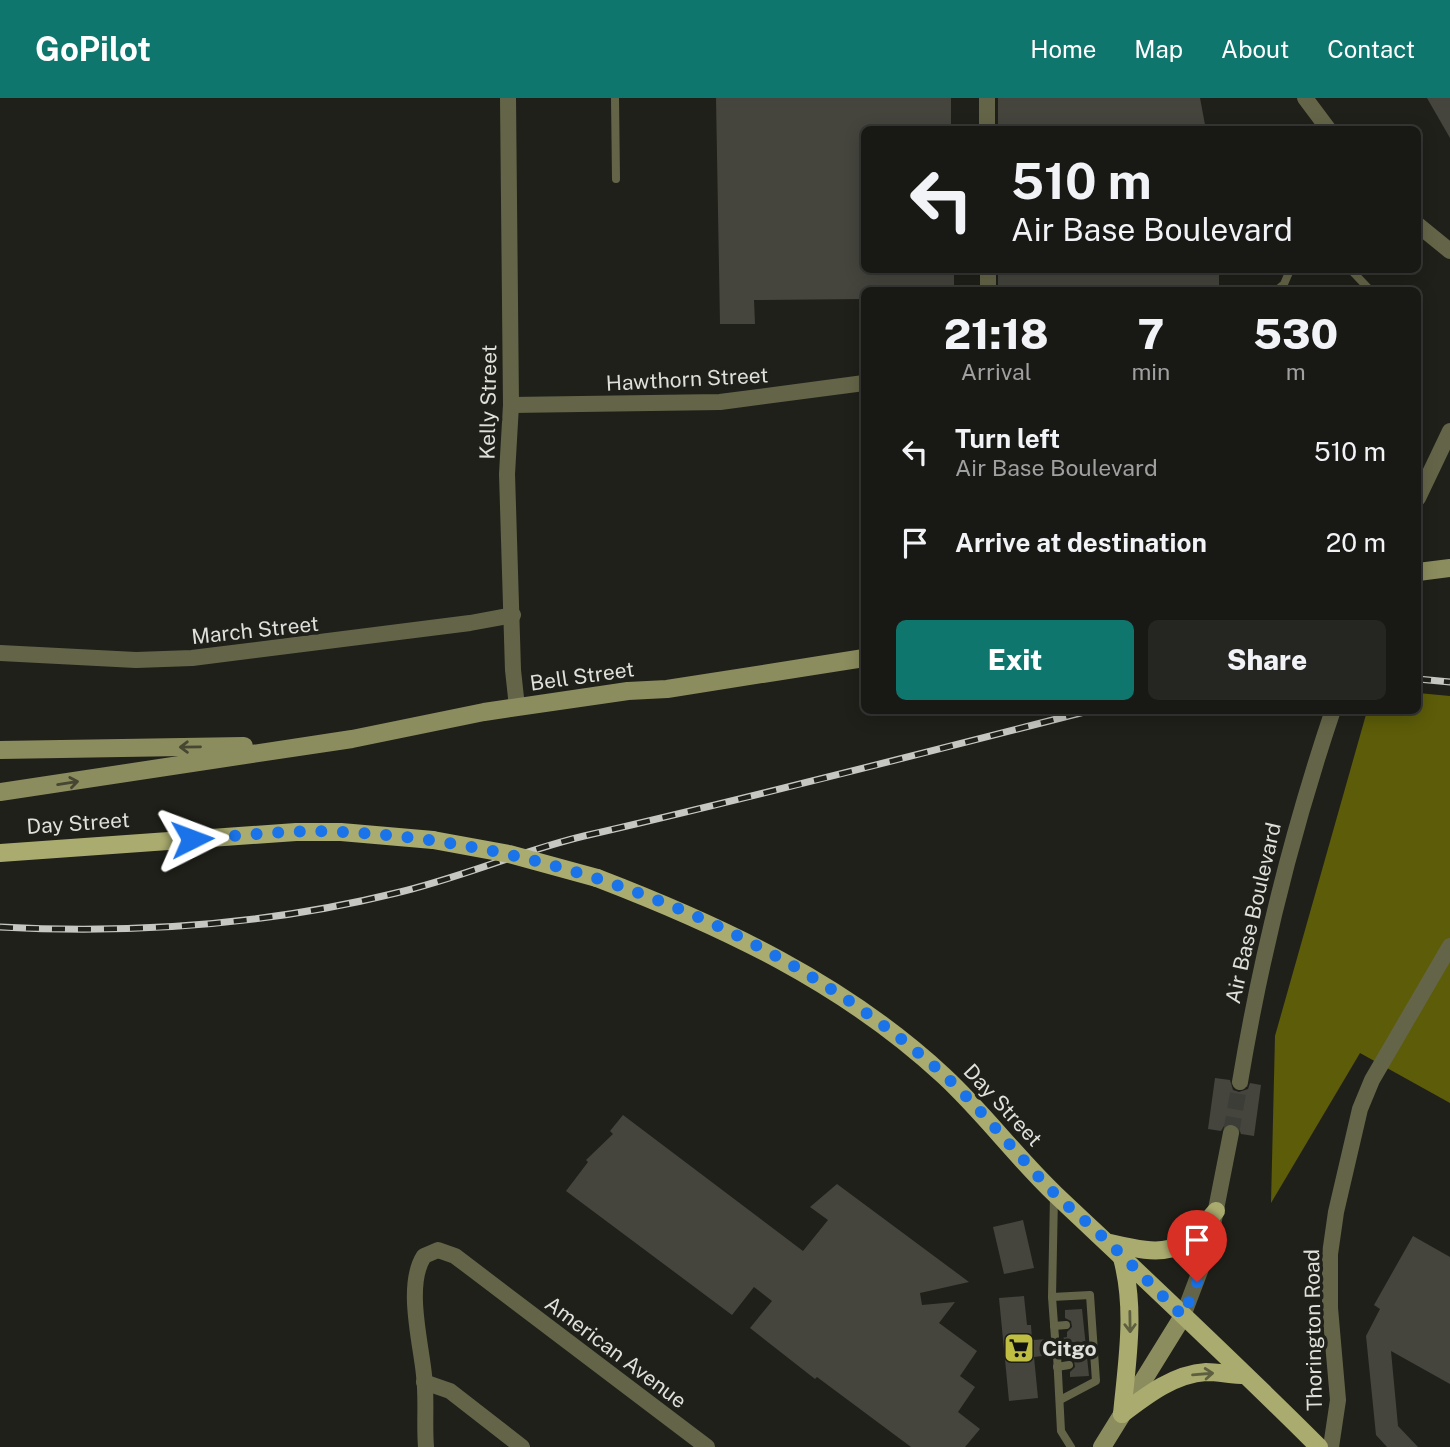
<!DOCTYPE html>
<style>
:root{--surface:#181814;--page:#252522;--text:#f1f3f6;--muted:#9fa0a0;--line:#363734;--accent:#0f766e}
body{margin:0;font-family:"Public Sans",sans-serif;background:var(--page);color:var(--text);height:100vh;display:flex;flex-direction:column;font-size:26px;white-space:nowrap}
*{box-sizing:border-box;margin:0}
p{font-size:23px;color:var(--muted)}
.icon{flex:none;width:38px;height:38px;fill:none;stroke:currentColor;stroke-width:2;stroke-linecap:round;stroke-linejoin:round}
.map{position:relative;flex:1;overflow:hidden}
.sheet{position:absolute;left:861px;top:189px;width:560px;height:427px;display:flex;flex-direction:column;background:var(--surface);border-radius:10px;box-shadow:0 4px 18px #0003,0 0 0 2px var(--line)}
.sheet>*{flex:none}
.top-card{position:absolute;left:861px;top:28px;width:560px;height:147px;border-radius:10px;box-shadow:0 4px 18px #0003,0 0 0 2px var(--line);background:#181814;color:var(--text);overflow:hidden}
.pin{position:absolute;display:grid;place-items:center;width:60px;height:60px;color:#fff;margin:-72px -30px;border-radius:50% 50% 50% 0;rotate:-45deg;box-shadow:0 0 7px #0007}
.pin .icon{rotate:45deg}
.me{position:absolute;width:77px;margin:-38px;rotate:87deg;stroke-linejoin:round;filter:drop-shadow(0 0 5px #0008)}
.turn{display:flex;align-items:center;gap:24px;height:147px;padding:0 35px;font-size:32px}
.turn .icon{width:91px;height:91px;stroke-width:2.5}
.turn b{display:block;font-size:49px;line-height:60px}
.eta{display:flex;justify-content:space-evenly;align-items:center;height:119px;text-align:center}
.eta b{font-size:42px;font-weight:800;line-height:49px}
.button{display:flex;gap:14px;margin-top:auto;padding:14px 35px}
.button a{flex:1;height:80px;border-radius:10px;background:var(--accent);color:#fff;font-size:28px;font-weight:800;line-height:80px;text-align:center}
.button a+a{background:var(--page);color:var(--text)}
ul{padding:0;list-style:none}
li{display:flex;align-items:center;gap:21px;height:91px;padding:0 35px}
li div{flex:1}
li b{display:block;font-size:26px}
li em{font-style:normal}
header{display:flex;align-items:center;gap:42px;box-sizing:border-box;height:98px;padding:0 35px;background:var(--accent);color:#fff}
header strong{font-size:33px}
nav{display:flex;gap:38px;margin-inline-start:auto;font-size:24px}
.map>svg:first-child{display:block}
</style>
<header>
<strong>GoPilot</strong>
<nav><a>Home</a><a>Map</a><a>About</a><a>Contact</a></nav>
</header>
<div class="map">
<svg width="1450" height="1349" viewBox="0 0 1450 1349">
<rect width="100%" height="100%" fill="#20201a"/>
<polygon fill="#5c5c09" points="1418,595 1450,598 1450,1005 1360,955 1271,1105 1275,938 1367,613 1418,612"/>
<g fill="#45453e">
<polygon points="716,0 951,0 951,32 864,32 864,172 954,172 954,192 864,192 864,201 754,202 755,226 720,226"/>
<polygon points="998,0 1200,0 1206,32 998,32"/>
<polygon points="1427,0 1450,0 1450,40"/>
<rect x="998" y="172" width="221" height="20"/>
<polygon points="1215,980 1230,982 1233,992 1239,994 1248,991 1250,985 1261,987 1254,1038 1241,1036 1238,1028 1232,1025 1224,1028 1221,1033 1208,1031"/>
<polygon points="623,1017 803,1153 828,1122 810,1109 837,1086 969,1184 920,1195 922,1207 955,1204 939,1225 977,1253 960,1278 975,1289 958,1314 980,1331 965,1349 911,1349 817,1279 815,1281 750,1230 772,1203 754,1189 732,1217 566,1093 588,1064 586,1062 613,1036 610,1033"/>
<polygon points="1023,1122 1034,1170 1004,1176 993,1129"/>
<polygon points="1413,1138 1450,1159 1450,1286 1391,1253 1398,1328 1418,1349 1387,1349 1376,1337 1366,1238 1380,1211 1374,1207"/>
<polygon points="1024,1198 1027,1227 1031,1227 1032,1242 1049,1241 1052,1246 1058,1246 1062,1240 1067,1239 1067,1234 1072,1229 1071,1223 1065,1220 1065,1212 1082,1211 1089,1278 1070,1279 1070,1274 1075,1269 1074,1263 1069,1261 1068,1256 1063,1256 1056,1251 1050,1257 1034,1259 1038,1300 1009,1303 999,1200"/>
</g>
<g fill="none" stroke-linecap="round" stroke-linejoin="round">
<polyline stroke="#3d3d37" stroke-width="16" stroke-dasharray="16 8" stroke-linecap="butt" points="1231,1035 1240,984"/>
<g stroke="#646548" stroke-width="8">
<polyline points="615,0 616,81"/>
<polyline points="1351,172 1370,192"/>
<polyline points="1277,192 1284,186 1290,172"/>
<polyline points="1054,1098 1052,1199 1055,1240"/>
<polyline points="1052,1199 1090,1197 1096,1283 1060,1302"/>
<polyline points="1054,1228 1066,1227"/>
<polyline points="1057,1257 1061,1333 1071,1349"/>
<polyline points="1057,1269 1069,1267"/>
</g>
<g stroke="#646548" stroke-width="16">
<polyline points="508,0 511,307 507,376 513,572 517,609"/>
<polyline points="987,0 987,32"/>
<polyline points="1305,0 1329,32"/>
<polyline points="1418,127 1450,153"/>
<polyline points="988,172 988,192"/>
<polyline points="511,307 720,304 864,285"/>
<polyline points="1418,400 1450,333"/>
<polyline points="0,555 136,562 192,560 470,525 513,517"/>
<path d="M1240,984C1261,858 1292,734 1333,612"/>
<polyline points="1183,1218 1208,1152 1231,1035"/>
<polyline points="424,1284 450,1293 522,1349"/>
<path d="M426,1349C424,1325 427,1301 424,1277C421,1245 405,1187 424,1158L438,1152L455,1158L707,1349"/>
<polyline points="1331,1349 1338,1302 1330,1210 1330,1156 1336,1114 1360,1011 1372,982 1450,848"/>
</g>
<g stroke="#8c8d5e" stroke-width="18">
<polyline points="1418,474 1450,470"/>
<polyline points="0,652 244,648"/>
<polyline points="0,694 352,641 484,614 628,593 667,591 864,560"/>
<polyline points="1102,1349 1183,1218"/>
</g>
<g stroke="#aaac6f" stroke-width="18">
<polyline points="0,755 296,734 341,734 433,742"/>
<path d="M597,780C722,828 844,885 944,978C984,1015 1016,1059 1056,1097C1144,1180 1233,1263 1319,1349"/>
<path d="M1110,1145C1166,1158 1178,1158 1216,1113"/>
<path d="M1122,1160C1136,1212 1127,1263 1122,1316"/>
<path d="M1122,1316C1147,1297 1174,1276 1206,1274C1219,1274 1232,1277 1245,1277"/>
</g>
<g stroke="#c6c6c2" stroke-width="7">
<g id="rail">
<polyline points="1418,581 1450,584"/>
<path d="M0,829C133,836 266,827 396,795C460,780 521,753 584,738C754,699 923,655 1092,612"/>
</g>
</g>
<use href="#rail" stroke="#20201a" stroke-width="4.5" stroke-dasharray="13" stroke-linecap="butt"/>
<polyline stroke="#aaac6f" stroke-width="18" points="433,742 509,756 597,780"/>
</g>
<defs><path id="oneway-shaft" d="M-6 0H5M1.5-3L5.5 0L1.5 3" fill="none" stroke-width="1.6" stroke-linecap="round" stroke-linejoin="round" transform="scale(1.75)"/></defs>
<g stroke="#464632">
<use href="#oneway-shaft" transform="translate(190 649) rotate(179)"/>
<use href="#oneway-shaft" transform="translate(68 685) rotate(-9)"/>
</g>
<g stroke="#5e5f40">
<use href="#oneway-shaft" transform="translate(1130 1224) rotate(89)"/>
<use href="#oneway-shaft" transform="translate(1203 1276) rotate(-5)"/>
</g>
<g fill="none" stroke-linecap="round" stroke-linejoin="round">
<path stroke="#1a73e8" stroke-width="12" stroke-dasharray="0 21.6" d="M192,741C242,738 293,731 342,734C560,744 780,831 943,976C983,1012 1016,1056 1053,1094C1071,1112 1091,1127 1109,1145C1134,1168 1158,1194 1183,1218L1197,1184"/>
</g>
<defs>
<g id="supermarket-square" transform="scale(1.575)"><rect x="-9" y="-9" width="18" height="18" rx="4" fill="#bfbe42" stroke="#20201a"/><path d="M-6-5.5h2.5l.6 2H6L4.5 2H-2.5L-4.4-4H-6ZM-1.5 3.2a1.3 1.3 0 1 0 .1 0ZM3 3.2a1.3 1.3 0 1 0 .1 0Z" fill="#111"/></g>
</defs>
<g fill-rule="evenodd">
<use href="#supermarket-square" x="1019" y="1250"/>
</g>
<g text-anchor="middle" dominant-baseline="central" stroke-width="7" stroke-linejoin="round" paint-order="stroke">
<g font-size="21" fill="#dfdfdb" stroke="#20201a">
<text transform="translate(687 281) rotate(-3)">Hawthorn Street</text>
<text transform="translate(488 304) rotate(-89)">Kelly Street</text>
<text transform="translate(255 532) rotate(-6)">March Street</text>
<text transform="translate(582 578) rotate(-8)">Bell Street</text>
<text transform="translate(78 725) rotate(-4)">Day Street</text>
<text transform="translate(1253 815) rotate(-77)">Air Base Boulevard</text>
<text transform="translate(1003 1007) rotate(47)">Day Street</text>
<text transform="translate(1313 1232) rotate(-91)">Thorington Road</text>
<text transform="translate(616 1254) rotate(37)">American Avenue</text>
</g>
<g font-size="21" font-weight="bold" fill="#dfdfdb" stroke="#20201a" text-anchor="start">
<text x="1042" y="1250">Citgo</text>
</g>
</g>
</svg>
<div class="pin" style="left:1197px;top:1184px;background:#d93025"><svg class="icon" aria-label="arrive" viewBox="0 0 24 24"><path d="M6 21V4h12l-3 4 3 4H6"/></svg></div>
<svg class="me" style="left:192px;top:741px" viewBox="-20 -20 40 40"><path d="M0-17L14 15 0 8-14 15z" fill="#1a73e8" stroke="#fff" stroke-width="4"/></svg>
<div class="top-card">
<div class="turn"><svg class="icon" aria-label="left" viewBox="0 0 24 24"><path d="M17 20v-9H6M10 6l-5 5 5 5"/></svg><div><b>510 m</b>Air Base Boulevard</div></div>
</div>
<section class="sheet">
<div class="eta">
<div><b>21:18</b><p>Arrival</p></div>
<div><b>7</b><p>min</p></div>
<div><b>530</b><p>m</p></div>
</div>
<ul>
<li><svg class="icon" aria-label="left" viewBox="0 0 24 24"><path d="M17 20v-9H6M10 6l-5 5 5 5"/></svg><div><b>Turn left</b><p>Air Base Boulevard</p></div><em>510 m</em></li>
<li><svg class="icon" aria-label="arrive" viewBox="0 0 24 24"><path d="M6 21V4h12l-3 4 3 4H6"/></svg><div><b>Arrive at destination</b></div><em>20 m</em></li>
</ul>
<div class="button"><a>Exit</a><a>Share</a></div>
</section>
</div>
